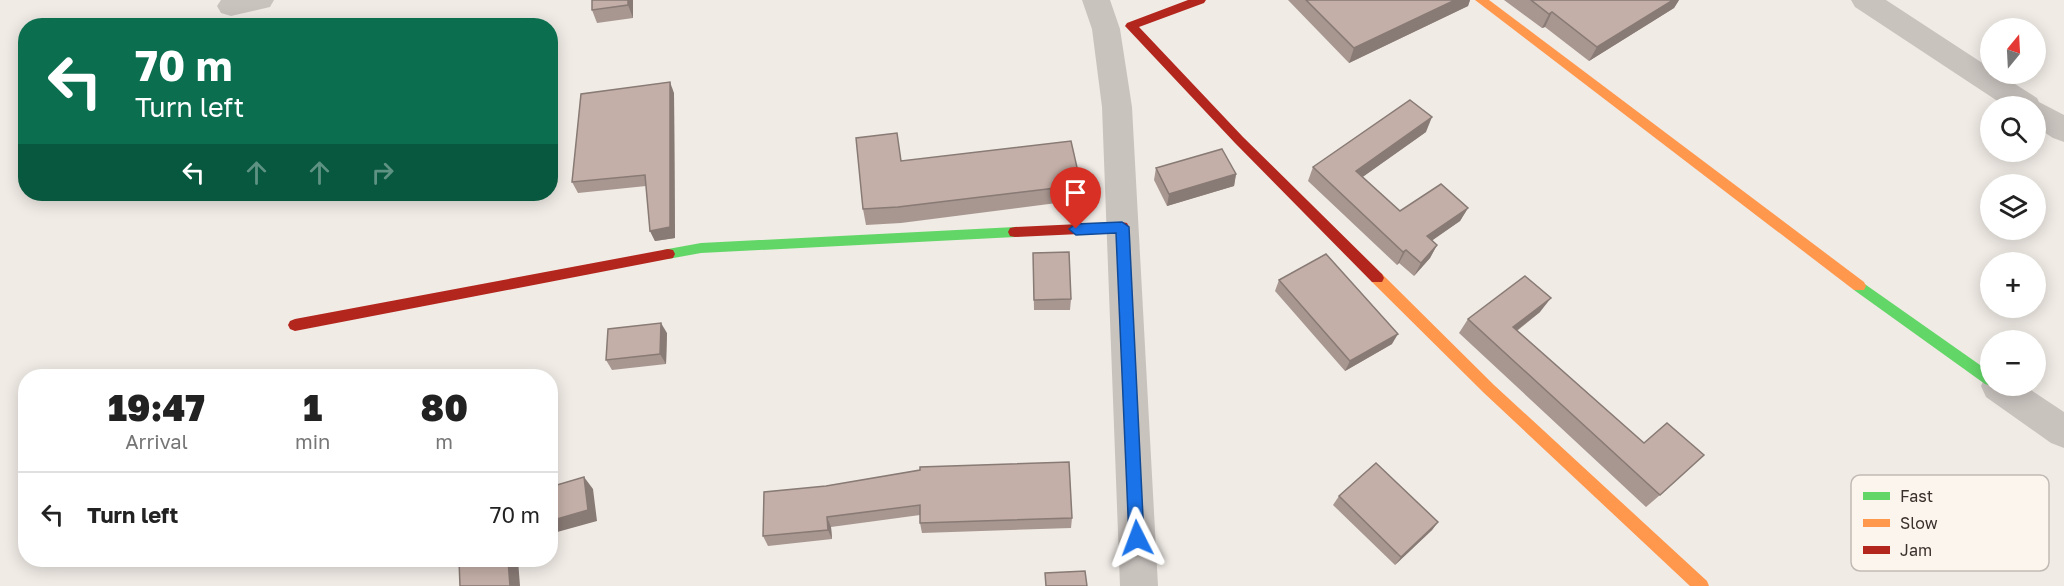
<!DOCTYPE html>
<meta charset="utf-8">
<style>
:root{--surface:#fff;--page:#f2f2f2;--text:#222;--muted:#767676;--line:#e0e0e0}
body{margin:0;font-family:"Golos Text",sans-serif;background:var(--page);color:var(--text);height:100vh;display:flex;flex-direction:column;font-size:22px;white-space:nowrap}
*{box-sizing:border-box;margin:0}
p{font-size:20px;color:var(--muted)}
.icon{flex:none;width:33px;height:33px;fill:none;stroke:currentColor;stroke-width:2;stroke-linecap:round;stroke-linejoin:round}
.map{position:relative;flex:1;overflow:hidden}
.details{position:absolute;left:18px;top:369px;width:540px;height:198px;display:flex;flex-direction:column;background:var(--surface);border-radius:24px;box-shadow:0 3px 15px #0003}
.details>*{flex:none}
.guide{position:absolute;left:18px;top:18px;width:540px;height:183px;border-radius:24px;box-shadow:0 3px 15px #0003;background:#0b6e4f;color:#fff;overflow:hidden}
.needle{width:39px;rotate:18deg}
.buttons{position:absolute;left:1980px;top:18px;display:grid;gap:12px}
.buttons a{display:grid;place-items:center;width:66px;height:66px;border-radius:50%;background:var(--surface);box-shadow:0 3px 15px #0003;font-size:30px}
.pin{position:absolute;display:grid;place-items:center;width:51px;height:51px;color:#fff;margin:-62px -26px;border-radius:50% 50% 50% 0;rotate:-45deg;box-shadow:0 0 6px #0007}
.pin .icon{rotate:45deg}
.me{position:absolute;width:66px;margin:-33px;rotate:357deg;stroke-linejoin:round;filter:drop-shadow(0 0 4px #0008)}
.turn{display:flex;align-items:center;gap:21px;height:126px;padding:0 18px;font-size:27px}
.turn .icon{width:78px;height:78px;stroke-width:2.5}
.turn b{display:block;font-size:42px;line-height:51px}
.lanes{display:flex;align-items:center;height:57px;padding:0 18px;background:#0003;justify-content:center;gap:30px;direction:ltr}
.lanes .off{opacity:.35}
.eta{display:flex;justify-content:space-evenly;align-items:center;height:102px;text-align:center}
.eta b{font-size:36px;font-weight:800;line-height:42px}
ul{padding:0;list-style:none}
li{display:flex;align-items:center;gap:18px;height:84px;padding:0 18px;border-top:2px solid var(--line)}
li div{flex:1}
li b{display:block;font-size:22px}
li em{font-style:normal}
.map>svg:first-child{display:block}
</style>
<div class="map">
<svg width="2064" height="586" viewBox="0 0 2064 586">
<rect width="100%" height="100%" fill="#f0ebe5"/>
<g fill="none" stroke-linecap="round" stroke-linejoin="round">
<g fill="#c9c3be" fill-rule="evenodd">
<polygon points="221,0 274,0 270,7 231,16 221,13 217,6"/>
<polygon points="1082,0 1110,0 1120,29 1132,107 1158,586 1120,586 1102,107 1092,29"/>
<polygon points="1851,0 1886,0 1990,68 1990,74 1999,74 2037,98 2039,102 2064,115 2064,142 2053,138 2036,127 2036,106 2005,106 1855,7"/>
<polygon points="1990,373 1990,386 2025,386 2064,412 2064,448 2051,443 1986,397 1981,386 1986,375"/>
</g>
<g fill="#63d668" fill-rule="evenodd">
<polygon points="1015,227 1020,228 1022,232 1020,236 1015,237 701,253 668,259 663,258 661,254 663,250 668,249 701,243"/>
<polygon points="1859,280 1990,372 1992,386 1985,384 1854,290 1852,286 1854,282"/>
</g>
<g fill="#ff974d" fill-rule="evenodd">
<polygon points="1475,0 1489,0 1864,282 1866,286 1864,290 1854,290"/>
<polygon points="1377,272 1382,274 1494,385 1707,581 1709,586 1690,586 1484,393 1372,282 1370,278 1372,274"/>
</g>
<g fill="#b3261e" fill-rule="evenodd">
<polygon points="1188,0 1206,0 1204,3 1139,27 1243,137 1382,274 1384,278 1382,282 1372,282 1235,143 1125,26 1127,23"/>
<polygon points="1122,222 1127,223 1129,227 1127,231 1122,232 1015,237 1010,236 1008,232 1010,228 1015,227"/>
<polygon points="668,249 673,250 675,254 673,258 668,259 295,331 290,329 288,325 290,321 295,319"/>
</g>
</g>
<g fill="#a89690">
<polygon points="633,0 633,18 597,23 592,10"/>
<polygon points="1288,0 1470,0 1468,6 1349,63"/>
<polygon points="1504,0 1679,0 1674,8 1589,61 1545,27 1542,28"/>
<polygon points="674,93 675,238 655,241 650,231 646,186 578,193 572,182"/>
<polygon points="1426,132 1362,177 1400,211 1468,208 1460,221 1432,240 1437,245 1430,258 1414,276 1399,263 1397,265 1308,181 1313,167"/>
<polygon points="901,161 1081,185 1080,200 901,223 866,225 863,209"/>
<polygon points="1156,168 1236,174 1234,186 1167,206 1154,180"/>
<polygon points="1033,253 1071,299 1070,310 1034,310"/>
<polygon points="1279,280 1392,344 1345,371 1275,291"/>
<polygon points="1540,312 1517,331 1660,495 1646,507 1459,333 1468,319"/>
<polygon points="667,333 666,364 612,370 606,360"/>
<polygon points="764,492 1072,518 1071,528 922,533 920,523 920,515 831,527 832,539 768,546 763,536"/>
<polygon points="1339,496 1438,522 1432,530 1395,565 1333,505"/>
</g>
<g fill="#887a75">
<polygon points="628,0 633,0 633,18 628,5"/>
<polygon points="1455,0 1470,0 1468,6 1349,63 1354,48"/>
<polygon points="1673,0 1679,0 1674,8 1589,61 1597,47"/>
<polygon points="1552,12 1545,27 1542,28 1549,14"/>
<polygon points="670,82 674,93 675,238 655,241 650,231"/>
<polygon points="1432,117 1426,132 1350,186 1356,171"/>
<polygon points="1236,174 1234,186 1167,206 1169,194"/>
<polygon points="1468,208 1460,221 1420,249 1427,236"/>
<polygon points="1437,245 1430,258 1414,276 1421,263"/>
<polygon points="1406,250 1399,263 1397,265 1403,252"/>
<polygon points="1551,298 1540,312 1503,341 1513,327"/>
<polygon points="661,323 667,333 666,364 660,354"/>
<polygon points="1398,334 1392,344 1345,371 1350,361"/>
<polygon points="584,477 593,489 597,521 550,534 550,521"/>
<polygon points="827,517 831,527 832,539 828,530"/>
<polygon points="1438,522 1432,530 1395,565 1401,557"/>
<polygon points="508,560 518,560 520,586 510,586"/>
</g>
<g fill="#c3afa7" stroke="#887a75" stroke-width="1.5">
<polygon points="592,0 628,0 628,5 592,10"/>
<polygon points="1306,0 1455,0 1354,48"/>
<polygon points="1531,0 1673,0 1597,47 1552,12 1549,14"/>
<polygon points="670,82 670,227 650,231 645,175 572,182 581,94"/>
<polygon points="1410,100 1432,117 1356,171 1400,211 1441,184 1468,208 1427,236 1437,245 1421,263 1406,250 1403,252 1313,167"/>
<polygon points="897,133 901,161 1071,141 1081,185 898,207 863,209 856,138"/>
<polygon points="1222,149 1236,174 1169,194 1156,168"/>
<polygon points="1069,252 1071,299 1034,300 1033,253"/>
<polygon points="1326,254 1398,334 1350,361 1279,280"/>
<polygon points="1525,276 1551,298 1513,327 1644,443 1667,423 1704,455 1660,495 1468,319"/>
<polygon points="661,323 660,354 606,360 608,329"/>
<polygon points="1069,462 1072,518 920,523 920,505 827,517 828,530 763,536 764,492 826,486 920,470 920,467"/>
<polygon points="1376,463 1438,522 1401,557 1339,496"/>
<polygon points="584,477 588,510 550,521 550,487"/>
<polygon points="459,560 508,560 510,586 460,586"/>
<polygon points="1085,571 1087,586 1046,586 1045,573"/>
</g>
<polygon fill="#1a73e8" stroke="#114b97" stroke-width="1.5" points="1122,222 1129,227 1144,538 1142,543 1137,545 1131,543 1129,538 1116,233 1076,235 1069,229 1076,224"/>
<rect x="1851" y="475" width="198" height="96" rx="9" fill="#fbf5ee" stroke="#c1bab4" stroke-width="1.5"/>
<rect x="1863" y="492" width="27" height="8" fill="#63d668"/>
<rect x="1863" y="519" width="27" height="8" fill="#ff974d"/>
<rect x="1863" y="546" width="27" height="8" fill="#b3261e"/>
<g font-size="16" fill="#3b302b">
<text x="1900" y="502">Fast</text>
<text x="1900" y="529">Slow</text>
<text x="1900" y="556">Jam</text>
</g>
</svg>
<div class="buttons">
<a><svg class="needle" viewBox="-14 -14 28 28"><path d="M0-13l5 13h-10z" fill="#e53935"/><path d="M0 13l5-13h-10z" fill="#767676"/></svg></a>
<a><svg class="icon" aria-label="search" viewBox="0 0 24 24"><circle cx="10" cy="10" r="6"/><path d="M15 15l6 6"/></svg></a>
<a><svg class="icon" aria-label="layers" viewBox="0 0 24 24"><path d="M12 4l9 5-9 5-9-5zM3 14l9 5 9-5"/></svg></a>
<a>+</a>
<a>−</a>
</div>
<div class="pin" style="left:1076px;top:229px;background:#d93025"><svg class="icon" aria-label="arrive" viewBox="0 0 24 24"><path d="M6 21V4h12l-3 4 3 4H6"/></svg></div>
<svg class="me" style="left:1137px;top:538px" viewBox="-20 -20 40 40"><path d="M0-17L14 15 0 8-14 15z" fill="#1a73e8" stroke="#fff" stroke-width="4"/></svg>
<div class="guide">
<div class="turn"><svg class="icon" aria-label="left" viewBox="0 0 24 24"><path d="M17 20v-9H6M10 6l-5 5 5 5"/></svg><div><b>70 m</b>Turn left</div></div>
<div class="lanes"><svg class="icon" aria-label="left" viewBox="0 0 24 24"><path d="M17 20v-9H6M10 6l-5 5 5 5"/></svg><svg class="icon off" aria-label="ahead" viewBox="0 0 24 24"><path d="M12 20V5M6 11l6-6 6 6"/></svg><svg class="icon off" aria-label="ahead" viewBox="0 0 24 24"><path d="M12 20V5M6 11l6-6 6 6"/></svg><svg class="icon off" aria-label="right" viewBox="0 0 24 24"><path d="M7 20v-9h11M14 6l5 5-5 5"/></svg></div>
</div>
<section class="details">
<div class="eta">
<div><b>19:47</b><p>Arrival</p></div>
<div><b>1</b><p>min</p></div>
<div><b>80</b><p>m</p></div>
</div>
<ul>
<li><svg class="icon" aria-label="left" viewBox="0 0 24 24"><path d="M17 20v-9H6M10 6l-5 5 5 5"/></svg><div><b>Turn left</b></div><em>70 m</em></li>
</ul>
</section>
</div>
